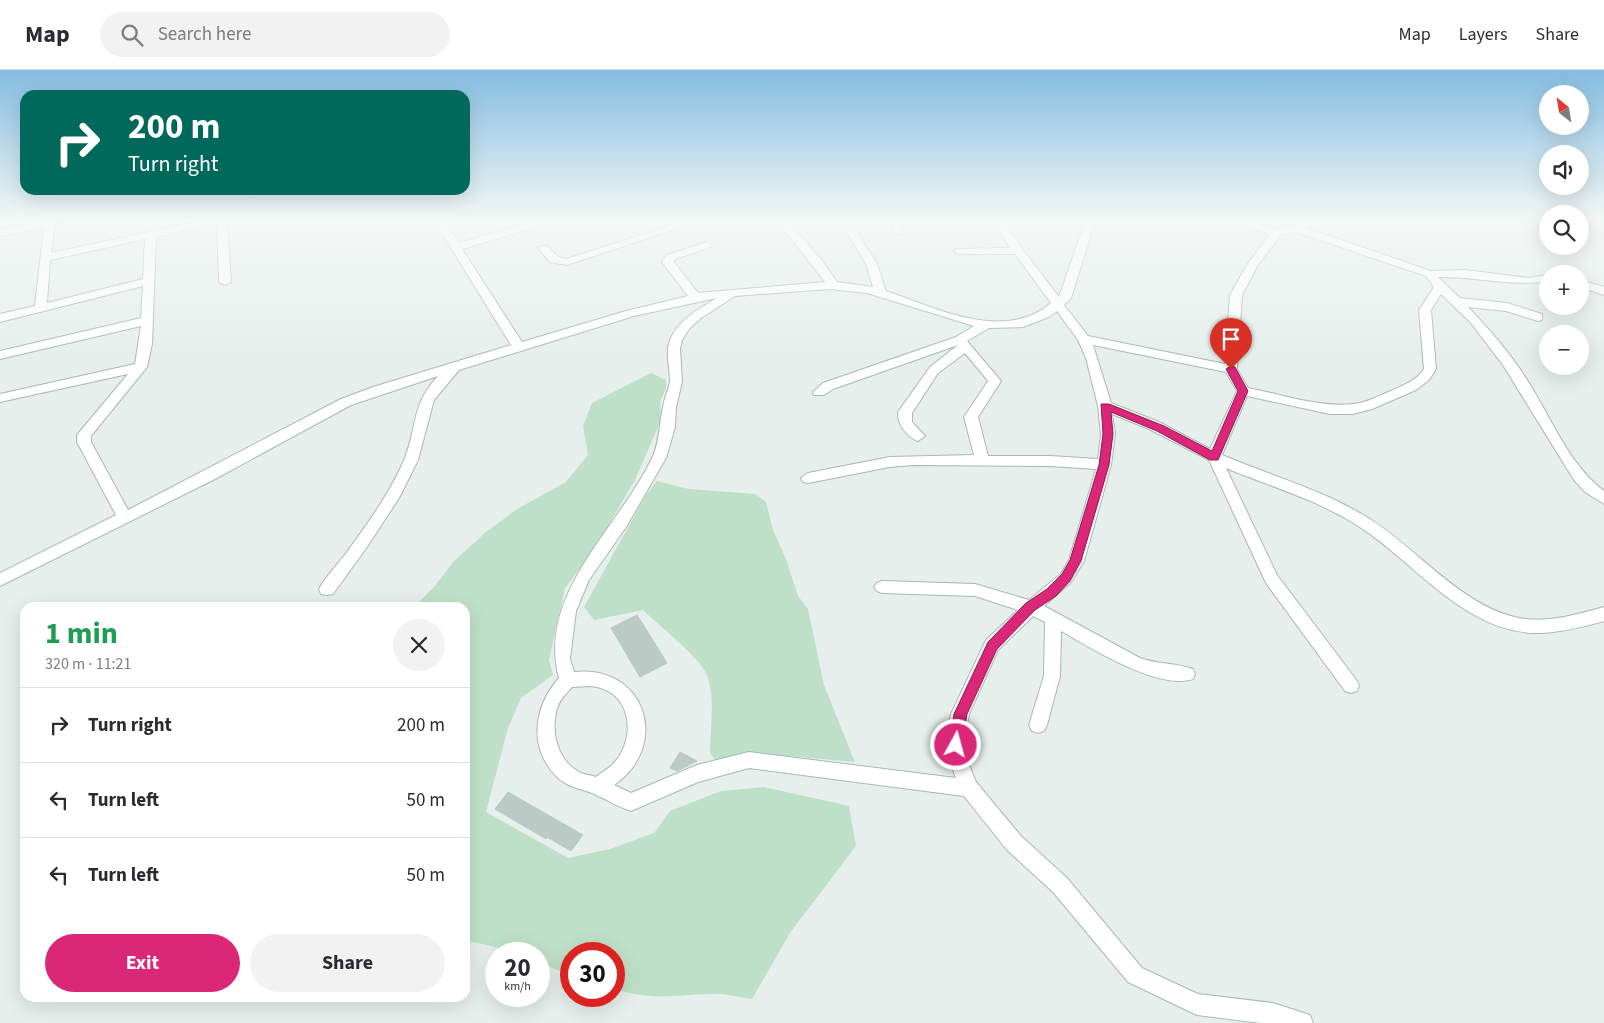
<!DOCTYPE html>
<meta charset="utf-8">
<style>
:root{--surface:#fff;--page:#f2f2f3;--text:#2b2b33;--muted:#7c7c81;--line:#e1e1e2;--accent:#db2777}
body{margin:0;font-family:"Source Sans 3",sans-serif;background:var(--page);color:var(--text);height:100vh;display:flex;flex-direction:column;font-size:19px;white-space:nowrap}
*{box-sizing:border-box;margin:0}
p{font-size:16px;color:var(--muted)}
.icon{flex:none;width:28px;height:28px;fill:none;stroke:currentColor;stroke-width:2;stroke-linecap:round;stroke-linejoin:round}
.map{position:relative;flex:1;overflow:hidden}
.details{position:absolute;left:20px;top:532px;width:450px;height:400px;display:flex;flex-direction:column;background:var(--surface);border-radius:15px;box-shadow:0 5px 20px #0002}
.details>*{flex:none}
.top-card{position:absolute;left:20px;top:20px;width:450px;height:105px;border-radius:15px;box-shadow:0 5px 20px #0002;background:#00695c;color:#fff;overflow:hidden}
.needle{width:32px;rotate:330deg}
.tools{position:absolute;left:1539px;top:15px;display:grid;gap:10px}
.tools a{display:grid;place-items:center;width:50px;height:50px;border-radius:50%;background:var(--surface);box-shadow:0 5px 20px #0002;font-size:25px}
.speed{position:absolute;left:485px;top:872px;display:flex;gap:10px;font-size:25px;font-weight:700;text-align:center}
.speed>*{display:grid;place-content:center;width:65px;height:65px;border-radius:50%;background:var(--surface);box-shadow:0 5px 20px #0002;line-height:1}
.speed small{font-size:12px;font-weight:400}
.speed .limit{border:8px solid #d22;background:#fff;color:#111}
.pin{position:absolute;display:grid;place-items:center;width:42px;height:42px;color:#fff;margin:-51px -21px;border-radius:50% 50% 50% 0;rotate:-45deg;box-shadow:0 0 5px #0007}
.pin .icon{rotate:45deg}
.me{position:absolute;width:55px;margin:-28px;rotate:7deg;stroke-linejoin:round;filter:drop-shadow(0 0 4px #0008)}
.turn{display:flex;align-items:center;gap:18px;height:105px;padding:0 25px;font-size:22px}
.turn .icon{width:65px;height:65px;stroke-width:2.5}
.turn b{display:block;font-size:35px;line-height:42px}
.round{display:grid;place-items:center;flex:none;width:52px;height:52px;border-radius:26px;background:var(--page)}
.summary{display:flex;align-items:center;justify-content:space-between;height:85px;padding:0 25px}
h1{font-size:30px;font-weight:700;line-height:38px;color:#1e9e55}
.button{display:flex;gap:10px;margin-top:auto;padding:10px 25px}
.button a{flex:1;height:58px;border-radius:30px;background:var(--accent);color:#fff;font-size:20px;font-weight:700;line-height:58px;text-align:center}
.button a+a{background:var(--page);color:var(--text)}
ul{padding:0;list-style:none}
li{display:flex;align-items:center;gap:15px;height:75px;padding:0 25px;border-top:1px solid var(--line)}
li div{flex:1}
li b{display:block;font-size:19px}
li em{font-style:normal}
header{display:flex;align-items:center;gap:30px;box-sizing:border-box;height:70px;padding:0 25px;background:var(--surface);border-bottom:1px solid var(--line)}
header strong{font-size:24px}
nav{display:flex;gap:28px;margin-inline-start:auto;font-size:18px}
.search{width:350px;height:45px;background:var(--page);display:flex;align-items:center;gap:12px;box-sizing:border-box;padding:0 18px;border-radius:28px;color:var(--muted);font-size:19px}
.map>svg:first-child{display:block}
</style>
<header>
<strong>Map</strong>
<div class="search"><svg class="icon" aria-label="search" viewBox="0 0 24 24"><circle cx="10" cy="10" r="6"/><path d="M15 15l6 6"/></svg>Search here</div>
<nav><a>Map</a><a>Layers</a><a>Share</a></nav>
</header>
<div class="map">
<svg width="1604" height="953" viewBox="0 0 1604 953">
<rect width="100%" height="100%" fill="#e6efeb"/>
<g fill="#bfe0c8">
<path d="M651,303L666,310V318L660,332L661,350L635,410L592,483L565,518L549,590L553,605L521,628L508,658L486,742L568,788L610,779L654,763L670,741L721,721L764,717L849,736L856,776L790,863L752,929C738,927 723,923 710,924C671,925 653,931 614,919V884H571V906L539,892V884C513,884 490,874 465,871V538H413L434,517L454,491L486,462L517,439L566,412L588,385L583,356L592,333Z"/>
<path d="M657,411L689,419L755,424L766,432L773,460L786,489L798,526L808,539L824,615L855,692L766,684L716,691L710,683C710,658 716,626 706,603C698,586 657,554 643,540L594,550L584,537L646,425Z"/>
</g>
<g fill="#bbcac4" stroke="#b8c9c2">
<polygon points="637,545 667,593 640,607 611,558"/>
<polygon points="680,682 697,691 677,701 670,698"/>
<polygon points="508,722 583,765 571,781 547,767 546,769 495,739"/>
</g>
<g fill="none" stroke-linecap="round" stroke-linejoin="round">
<g stroke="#a8b8b2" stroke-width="2">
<g id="street">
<path d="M42,152H61L55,155L51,183L196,152H213L212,154L156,167L152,274L147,297L91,366V372L128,440L341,329L373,317L511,275L435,152H445L459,173L533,152H548L547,154L462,179L522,272L626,241L688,226L662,192L667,185L707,172L712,175L711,177L675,189L674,192L698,223L825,212L778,152H788L820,188L837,212L873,217L866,194L841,152H851L877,194L886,221C936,238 1004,273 1051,233L1015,184H960L954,181L956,179L1010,178L995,152H1005L1023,180L1059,227L1085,152H1095L1071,228L1064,235L1088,266L1225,294L1230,225L1247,195L1270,164L1237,154L1236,152H1251L1277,159L1294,156L1303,152H1315L1306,158L1431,201L1465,200L1529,208L1548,205V211C1512,217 1475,206 1438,207L1460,228L1507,233L1542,244V250L1538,251L1506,241L1468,237C1492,262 1515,289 1532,318C1554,354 1570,395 1604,421V434L1585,422L1574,410L1503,295L1471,253L1441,224L1431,240L1436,299L1429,310L1416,320L1372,339L1353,344H1330L1247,326L1222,385C1269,405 1320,419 1365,446C1416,476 1465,542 1526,549C1552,552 1579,544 1604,537V551C1583,557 1562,562 1541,563C1465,565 1414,490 1355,454C1315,429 1269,416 1226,398L1277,505L1357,611L1359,616L1357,621L1351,623L1345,621L1266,513L1209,390L1149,359L1112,344L1115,364L1111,395L1084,491L1071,512L1044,536L1140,588C1157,594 1176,593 1193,599L1195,604L1193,609C1159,621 1091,578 1061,561L1060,606L1047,655L1044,661L1038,663L1032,661L1029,655L1044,606L1045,552L1033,546L998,580L969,644L965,664V685L976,712L1021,766L1067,808L1142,898L1198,924L1273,933L1310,945L1313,953H1261L1197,945L1128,912L1053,822L1007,780L964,726L749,698L698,712L631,741C618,737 608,730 596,725C583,718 570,719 558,708C528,679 533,637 559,608C536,524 619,458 652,388C660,372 659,354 663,337C664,328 669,320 670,311C670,298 665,282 670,270C679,249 699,239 717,228L634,246L459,300L434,330L418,390L399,428L367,477L333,524L327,525L321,524L319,519C326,506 338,494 347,482C368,453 390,423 404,390C418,357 410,336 438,306L351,335L215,409L0,516V503L116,445L77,372V365L128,304L0,332V324L135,294L141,256L0,289V281L141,248L143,216L0,252V244L35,236L44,158L0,166V160ZM1296,162L1426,206L1434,217L1419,240L1424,299C1417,310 1404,315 1393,320C1380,325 1367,333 1353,334C1319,338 1281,324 1248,318L1237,299L1242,225L1258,195L1281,165ZM145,169L143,209L47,233L50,190ZM830,219L867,223L974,256L956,267L823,313L813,322L814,325H824L833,319L958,275L930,297L898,342C897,354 907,367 918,371L925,366L912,352V343L938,303L965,283L988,311L964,347L974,385L890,387L808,403L801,408L803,412L808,413L890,397L913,395L1050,396L1096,399L1069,490L1061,504L1029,530L975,514L882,511L877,513L874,517L877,521L882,523L975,526L1018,540L986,570L951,644L947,664V685L956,708L749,682L697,695L631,723L614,715C671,676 646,594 574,602L570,589L576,541L589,510L626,457L666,388L675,357L676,337L682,312L680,279L682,270L689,259L701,248L735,226ZM1057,241L1078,270L1086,288L1098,336L1101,364L1098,389L1050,386H988L978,347L1001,311L967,271L989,258L1023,257L1049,247ZM1093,275L1226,302L1237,321L1210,379L1159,352L1111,333ZM589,616C630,618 638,664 615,692C610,698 602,702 596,707C591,705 585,705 581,703C558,692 550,662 557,639C559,630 566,624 572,617Z"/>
<polygon points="217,152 227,152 231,212 225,215 219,212"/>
<polygon points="682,152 696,152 567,195 550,192 538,178 539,176 547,176 558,187 566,189"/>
<polygon points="891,152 901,152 904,162 903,164 895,164"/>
<polygon points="1580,210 1604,217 1604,225 1580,217"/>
</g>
</g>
<use href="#street" fill="#fff" fill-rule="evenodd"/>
</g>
<linearGradient id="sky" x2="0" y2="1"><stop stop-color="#84bce0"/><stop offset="0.53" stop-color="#f4f8f6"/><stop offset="1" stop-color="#f4f8f6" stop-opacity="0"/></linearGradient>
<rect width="1604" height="285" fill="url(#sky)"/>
<polygon fill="#db2777" stroke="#8e194d" points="1231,296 1235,297 1248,321 1218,390 1210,390 1157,361 1111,342 1113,364 1109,395 1081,491 1070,511 1056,526 1035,540 997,579 967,644 961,679 956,681 951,679 949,675 954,644 988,572 1026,533 1047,519 1062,504 1070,490 1099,395 1103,364 1101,334 1109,334 1164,356 1212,381 1238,321 1226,299"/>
</svg>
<div class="tools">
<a><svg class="needle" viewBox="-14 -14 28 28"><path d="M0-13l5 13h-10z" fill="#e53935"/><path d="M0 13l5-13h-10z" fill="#7c7c81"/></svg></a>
<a><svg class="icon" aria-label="sound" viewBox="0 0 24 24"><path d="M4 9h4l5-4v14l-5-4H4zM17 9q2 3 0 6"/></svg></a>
<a><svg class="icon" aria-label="search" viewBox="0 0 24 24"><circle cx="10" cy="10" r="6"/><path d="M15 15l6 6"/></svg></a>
<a>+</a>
<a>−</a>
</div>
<div class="speed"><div>20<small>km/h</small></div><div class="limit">30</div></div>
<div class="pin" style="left:1231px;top:299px;background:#d93025"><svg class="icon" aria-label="arrive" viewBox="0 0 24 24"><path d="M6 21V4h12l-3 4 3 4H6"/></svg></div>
<svg class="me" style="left:956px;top:675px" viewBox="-20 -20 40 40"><circle r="17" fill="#db2777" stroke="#fff" stroke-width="3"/><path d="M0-11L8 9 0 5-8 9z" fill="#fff"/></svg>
<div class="top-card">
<div class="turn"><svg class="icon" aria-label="right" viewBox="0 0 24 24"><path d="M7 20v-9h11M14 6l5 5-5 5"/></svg><div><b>200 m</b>Turn right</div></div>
</div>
<section class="details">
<div class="summary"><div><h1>1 min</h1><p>320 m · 11:21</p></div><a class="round"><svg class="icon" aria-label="close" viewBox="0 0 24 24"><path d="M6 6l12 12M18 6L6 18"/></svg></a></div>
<ul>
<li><svg class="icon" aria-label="right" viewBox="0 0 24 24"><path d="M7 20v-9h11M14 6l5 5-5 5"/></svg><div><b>Turn right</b></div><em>200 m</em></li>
<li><svg class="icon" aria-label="left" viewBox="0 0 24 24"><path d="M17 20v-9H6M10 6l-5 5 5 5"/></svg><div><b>Turn left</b></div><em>50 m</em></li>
<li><svg class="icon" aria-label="left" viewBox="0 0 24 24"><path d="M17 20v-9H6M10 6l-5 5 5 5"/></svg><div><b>Turn left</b></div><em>50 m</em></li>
</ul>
<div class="button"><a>Exit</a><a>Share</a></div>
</section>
</div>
